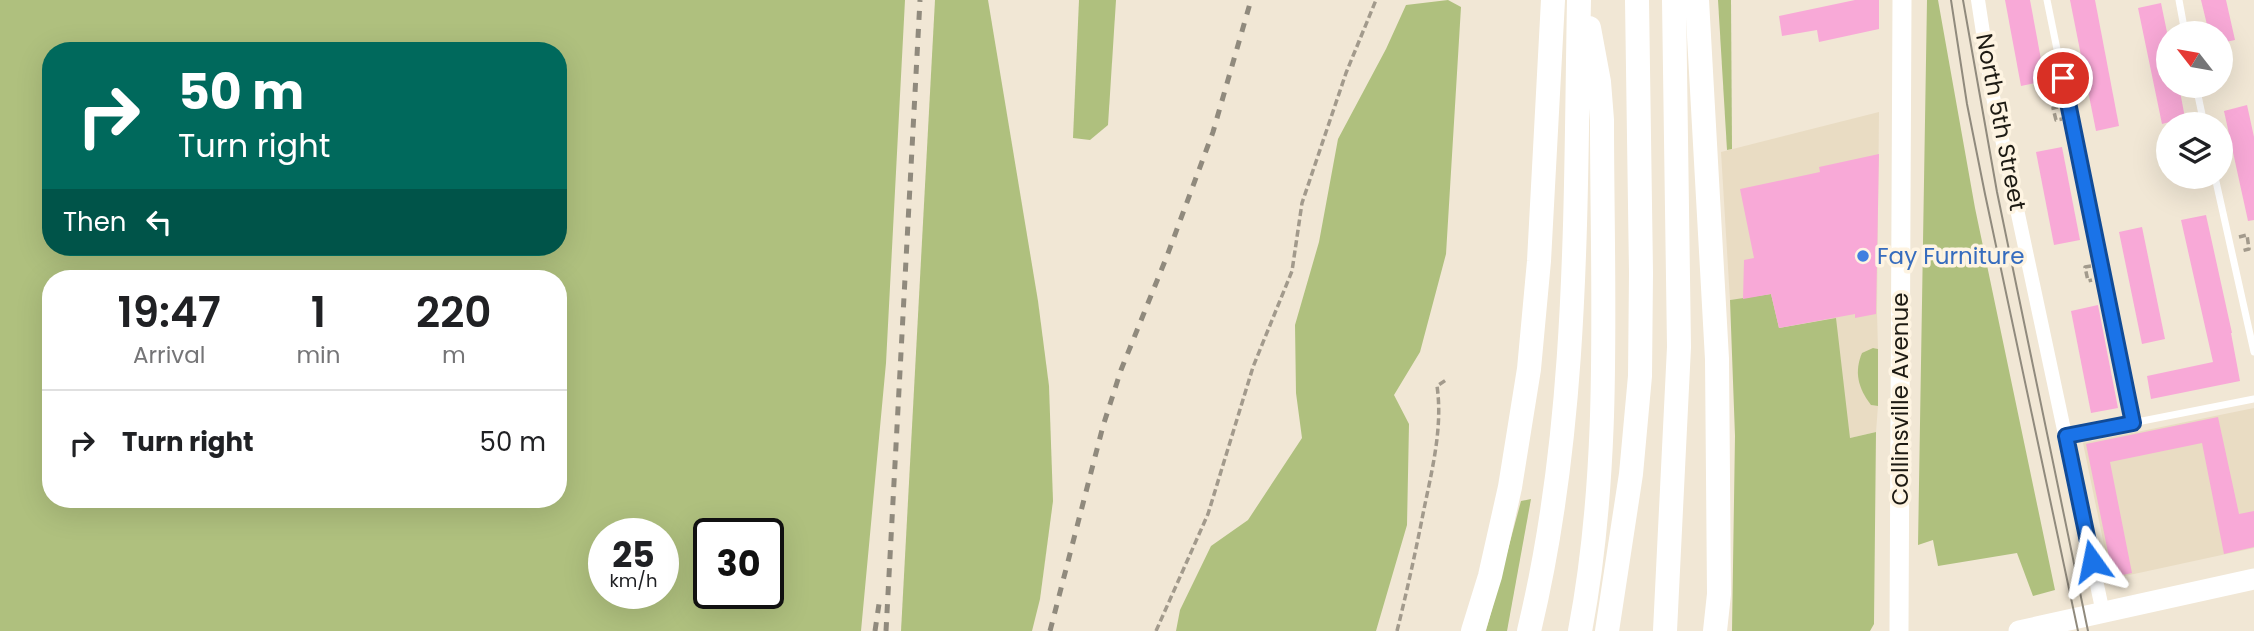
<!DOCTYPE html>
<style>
:root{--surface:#fff;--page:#f2f2f2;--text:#202124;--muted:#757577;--line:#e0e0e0}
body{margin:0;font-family:Poppins,sans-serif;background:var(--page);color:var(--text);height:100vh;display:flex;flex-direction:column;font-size:26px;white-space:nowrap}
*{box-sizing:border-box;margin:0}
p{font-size:23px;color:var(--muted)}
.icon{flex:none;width:38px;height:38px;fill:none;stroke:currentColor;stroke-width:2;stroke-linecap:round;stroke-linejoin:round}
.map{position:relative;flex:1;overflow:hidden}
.sheet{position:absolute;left:42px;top:270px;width:525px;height:238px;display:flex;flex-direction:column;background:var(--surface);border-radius:28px;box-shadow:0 7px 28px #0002}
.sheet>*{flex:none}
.hud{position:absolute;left:42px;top:42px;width:525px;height:214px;border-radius:28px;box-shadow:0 7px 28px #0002;background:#00695c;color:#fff;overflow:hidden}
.needle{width:46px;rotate:301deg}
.buttons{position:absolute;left:2156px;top:21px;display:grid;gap:14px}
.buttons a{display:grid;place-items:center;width:77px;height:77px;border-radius:50%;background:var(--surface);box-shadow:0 7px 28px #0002;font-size:35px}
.speed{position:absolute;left:588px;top:518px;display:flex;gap:14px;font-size:35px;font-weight:700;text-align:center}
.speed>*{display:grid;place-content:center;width:91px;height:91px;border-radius:50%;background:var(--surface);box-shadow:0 7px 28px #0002;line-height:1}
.speed small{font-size:18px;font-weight:400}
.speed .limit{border:4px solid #111;border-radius:10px;background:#fff;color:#111}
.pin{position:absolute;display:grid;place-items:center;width:60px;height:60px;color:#fff;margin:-30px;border:4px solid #fff;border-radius:50%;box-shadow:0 2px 7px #0007}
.me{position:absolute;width:77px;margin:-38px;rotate:348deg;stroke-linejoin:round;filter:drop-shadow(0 0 5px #0008)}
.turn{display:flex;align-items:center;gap:24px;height:147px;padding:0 21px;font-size:32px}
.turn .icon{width:91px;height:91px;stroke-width:2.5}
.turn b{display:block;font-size:49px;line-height:60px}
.then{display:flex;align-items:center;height:66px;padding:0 21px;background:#0003;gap:14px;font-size:26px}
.eta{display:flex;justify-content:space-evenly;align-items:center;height:119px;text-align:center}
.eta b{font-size:42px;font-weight:600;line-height:49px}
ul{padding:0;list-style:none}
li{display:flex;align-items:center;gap:21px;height:105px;padding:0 21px;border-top:2px solid var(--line)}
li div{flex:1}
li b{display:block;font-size:26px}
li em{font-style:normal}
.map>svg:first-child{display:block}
</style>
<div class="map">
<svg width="2254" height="631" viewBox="0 0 2254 631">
<rect width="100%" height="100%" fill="#f1e7d5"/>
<g fill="#e9dcc3">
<polygon points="1879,112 1877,312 1878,349 1873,348 1871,405 1878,406 1876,432 1850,438 1779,328 1743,299 1730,300 1721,152"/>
<polygon points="2254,408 2254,548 2111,579 2083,443"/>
</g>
<g fill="#afc07e" fill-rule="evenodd">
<path d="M0,0H905L886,363L861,631H0ZM51,51H558V247H51ZM51,278H558V499H51ZM604,534H663V593H604ZM709,534H768V593H709Z"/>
<polygon points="935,0 988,0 1038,301 1049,386 1053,501 1040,599 1032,631 901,631"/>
<polygon points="1079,0 1116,0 1108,125 1090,140 1073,138"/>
<polygon points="1448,0 1461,7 1446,254 1420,352 1394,395 1409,424 1407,525 1376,631 1176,631 1180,610 1211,546 1248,520 1302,438 1296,393 1295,325 1319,242 1338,139 1386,49 1406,5"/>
<polygon points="1718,0 1731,0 1732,149 1727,150"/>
<polygon points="1927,0 1938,0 1975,208 2055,590 2033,596 2017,553 1938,566 1933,540 1918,545"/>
<polygon points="1771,294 1779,328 1836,318 1850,438 1876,432 1874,624 1870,631 1732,631 1735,436 1730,300"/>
<path d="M1873,348L1878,349V406L1871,405C1858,388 1854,372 1862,353Z"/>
<polygon points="1531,499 1507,631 1486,631 1521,501"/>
</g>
<g fill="#f8a9d7">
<polygon points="1855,0 1879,0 1879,29 1819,42 1817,30 1782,36 1779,16"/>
<polygon points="2005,0 2030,0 2045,81 2021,86"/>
<polygon points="2070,0 2095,0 2119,126 2096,131"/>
<polygon points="2201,0 2226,0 2235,40 2221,43 2221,33 2209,33"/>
<polygon points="2161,3 2168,37 2168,86 2179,86 2185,118 2162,124 2138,8"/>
<polygon points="2247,105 2254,137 2254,220 2248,221 2224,111"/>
<polygon points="2062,147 2080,240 2054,245 2036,152"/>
<polygon points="1879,154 1876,314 1855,318 1855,314 1779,328 1771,294 1743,299 1744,260 1754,258 1740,189 1820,172 1819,167"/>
<polygon points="2206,215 2232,333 2231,333 2240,381 2151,399 2147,376 2213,362 2181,220"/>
<polygon points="2142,227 2165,339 2142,344 2119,232"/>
<polygon points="2098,305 2118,408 2091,413 2071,311"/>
<polygon points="2218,417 2239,514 2254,511 2254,547 2224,554 2202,443 2110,462 2132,573 2113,577 2086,444"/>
</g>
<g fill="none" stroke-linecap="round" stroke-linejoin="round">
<g stroke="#a29a8c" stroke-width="3.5" stroke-dasharray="7 3.5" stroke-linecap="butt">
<polyline points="2206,89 2218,86"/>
<polyline points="2058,107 2053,108 2056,120 2062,119"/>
<polyline points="2239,237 2247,235 2249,249 2241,251"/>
<polyline points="2091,266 2085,267 2088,281 2092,280"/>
<polyline points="1156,631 1208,514 1253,367 1292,271 1302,203 1346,73 1376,0"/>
<path d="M1397,631C1407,591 1416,550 1424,509C1432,470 1443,427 1437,386L1446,380"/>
</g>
<g stroke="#fff" stroke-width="7">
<polyline points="2047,0 2133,423"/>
<polyline points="2179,0 2185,33"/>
<polyline points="2196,86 2204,124"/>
<polyline points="2215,177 2254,352"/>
<polyline points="2066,436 2254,399"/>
</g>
<polyline stroke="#fff" stroke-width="14" points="1978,0 1992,92 2103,613"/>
<polyline stroke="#fff" stroke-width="19" points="1899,631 1902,0"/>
<polyline stroke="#fff" stroke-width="21" points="2019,631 2254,579"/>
<g stroke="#fff" stroke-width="24">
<polyline points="1697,0 1717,359 1719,594 1715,631"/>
<polyline points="1473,631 1490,576 1510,487 1529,369 1539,261 1553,0"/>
<path d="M1529,631C1579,424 1575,211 1579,0"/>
<path d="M1580,631C1612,464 1602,290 1602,120L1599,82L1589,28"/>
<polyline points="1607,631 1631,474 1640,376 1641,273 1637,0"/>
<polyline points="1665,631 1679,347 1674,0"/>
</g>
<g stroke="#908a7d" stroke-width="2">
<polyline points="1951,0 1967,104 1985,194 2078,631"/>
<polyline points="1963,0 1997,192 2088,631"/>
</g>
<g stroke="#908a7d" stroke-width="5" stroke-dasharray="9 9" stroke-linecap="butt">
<polyline points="875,631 879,604"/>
<polyline points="886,631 920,0"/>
<polyline points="1050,631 1103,426 1121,370 1167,256 1213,132 1251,0"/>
</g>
</g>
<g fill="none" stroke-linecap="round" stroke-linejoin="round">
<g stroke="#114b97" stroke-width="18">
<polyline id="route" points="2063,78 2133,423 2066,436 2092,561"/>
</g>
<use href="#route" stroke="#1a73e8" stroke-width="12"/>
</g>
<circle fill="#3f7fe0" stroke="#fef4e2" stroke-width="2.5" cx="1863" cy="256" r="7"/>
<g text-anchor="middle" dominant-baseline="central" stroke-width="7" stroke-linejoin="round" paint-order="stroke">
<g font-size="23" fill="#1d1a13" stroke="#fef4e2">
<text transform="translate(2001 122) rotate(79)">North 5th Street</text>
<text transform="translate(1900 399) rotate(-90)">Collinsville Avenue</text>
</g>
<g font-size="23" fill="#366cbe" stroke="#fef4e2" text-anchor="start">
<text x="1877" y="256">Fay Furniture</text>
</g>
</g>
</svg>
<div class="buttons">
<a><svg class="needle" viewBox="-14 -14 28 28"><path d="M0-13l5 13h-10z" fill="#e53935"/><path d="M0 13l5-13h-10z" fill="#757577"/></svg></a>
<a><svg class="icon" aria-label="layers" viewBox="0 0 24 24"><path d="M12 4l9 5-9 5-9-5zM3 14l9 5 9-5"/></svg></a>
</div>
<div class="speed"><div>25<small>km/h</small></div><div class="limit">30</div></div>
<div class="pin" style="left:2063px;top:78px;background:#d93025"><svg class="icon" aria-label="arrive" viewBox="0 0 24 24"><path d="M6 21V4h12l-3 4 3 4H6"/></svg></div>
<svg class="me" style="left:2092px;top:561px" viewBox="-20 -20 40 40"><path d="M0-17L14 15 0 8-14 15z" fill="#1a73e8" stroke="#fff" stroke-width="4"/></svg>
<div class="hud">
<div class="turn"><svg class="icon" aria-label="right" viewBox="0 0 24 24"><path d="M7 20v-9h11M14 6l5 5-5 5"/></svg><div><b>50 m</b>Turn right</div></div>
<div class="then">Then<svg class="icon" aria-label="left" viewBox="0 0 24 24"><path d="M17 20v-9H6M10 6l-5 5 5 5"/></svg></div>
</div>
<section class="sheet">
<div class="eta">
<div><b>19:47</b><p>Arrival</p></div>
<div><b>1</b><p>min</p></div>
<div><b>220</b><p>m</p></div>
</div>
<ul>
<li><svg class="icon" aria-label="right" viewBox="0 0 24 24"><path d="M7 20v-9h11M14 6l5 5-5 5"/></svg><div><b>Turn right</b></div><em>50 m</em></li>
</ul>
</section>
</div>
